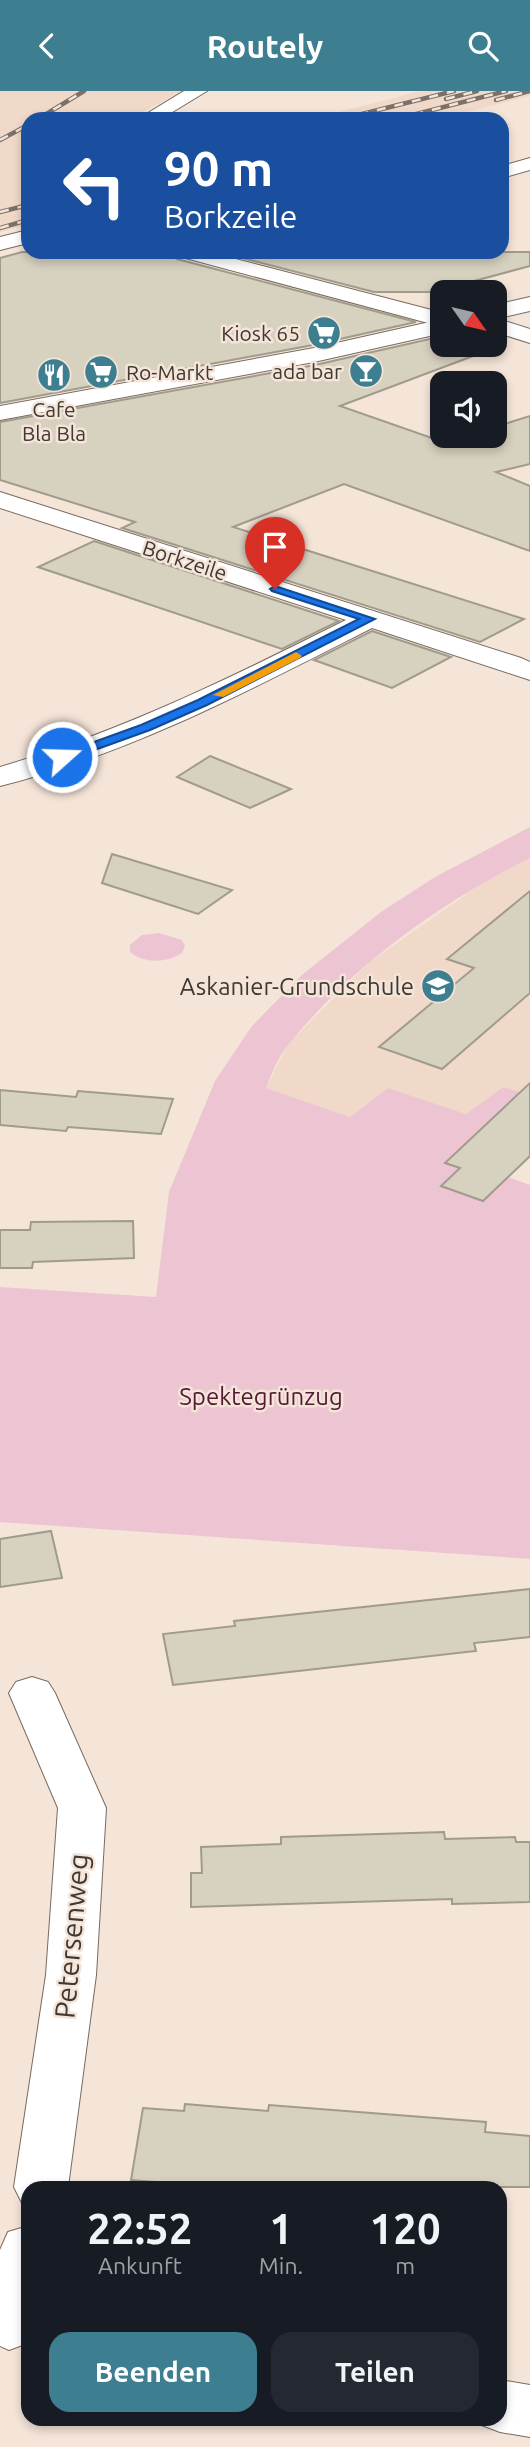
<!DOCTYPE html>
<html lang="de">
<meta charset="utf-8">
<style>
:root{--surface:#171b24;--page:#242831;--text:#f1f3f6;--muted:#9ea1a6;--accent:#3d7f91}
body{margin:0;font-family:Ubuntu,sans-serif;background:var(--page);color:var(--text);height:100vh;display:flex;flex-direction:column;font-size:26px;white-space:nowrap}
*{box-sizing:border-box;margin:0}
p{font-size:23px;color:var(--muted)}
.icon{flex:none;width:38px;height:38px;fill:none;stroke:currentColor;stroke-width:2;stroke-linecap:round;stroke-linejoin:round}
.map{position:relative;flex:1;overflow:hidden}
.drawer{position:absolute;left:21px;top:2090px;width:486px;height:245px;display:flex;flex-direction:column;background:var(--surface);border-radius:21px;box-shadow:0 4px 10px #0003}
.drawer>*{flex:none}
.top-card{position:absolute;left:21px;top:21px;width:488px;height:147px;border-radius:21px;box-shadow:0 4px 10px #0003;background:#1a4fa0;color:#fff;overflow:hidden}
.needle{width:46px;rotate:124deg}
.buttons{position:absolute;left:430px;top:189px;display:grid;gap:14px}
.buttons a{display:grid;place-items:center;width:77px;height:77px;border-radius:14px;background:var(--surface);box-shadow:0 4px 10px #0003;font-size:35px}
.pin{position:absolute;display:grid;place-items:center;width:60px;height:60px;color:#fff;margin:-72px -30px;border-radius:50% 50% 50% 0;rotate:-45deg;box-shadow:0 0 7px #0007}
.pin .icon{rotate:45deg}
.me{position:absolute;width:77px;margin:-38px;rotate:70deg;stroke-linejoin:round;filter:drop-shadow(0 0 5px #0008)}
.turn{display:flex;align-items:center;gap:24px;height:147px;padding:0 28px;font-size:32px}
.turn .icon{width:91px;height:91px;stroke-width:2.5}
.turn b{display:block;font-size:49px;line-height:60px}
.eta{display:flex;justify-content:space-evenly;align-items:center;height:119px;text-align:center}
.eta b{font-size:42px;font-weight:700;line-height:49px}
.primary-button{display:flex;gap:14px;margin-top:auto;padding:14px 28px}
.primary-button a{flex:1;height:80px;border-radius:21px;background:var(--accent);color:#fff;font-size:28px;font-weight:700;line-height:80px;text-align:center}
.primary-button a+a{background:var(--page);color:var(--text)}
header{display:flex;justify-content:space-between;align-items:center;height:91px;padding:0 28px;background:var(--accent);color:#fff;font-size:32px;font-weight:700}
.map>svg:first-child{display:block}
</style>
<header><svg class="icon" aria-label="back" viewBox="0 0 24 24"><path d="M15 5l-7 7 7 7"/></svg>Routely<svg class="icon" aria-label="search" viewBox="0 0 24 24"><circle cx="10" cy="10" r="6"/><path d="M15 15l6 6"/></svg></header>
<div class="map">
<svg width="530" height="2356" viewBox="0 0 530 2356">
<rect width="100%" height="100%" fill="#f5e4d8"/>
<g fill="#f0d9c8">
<polygon points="0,0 182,0 130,28 28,28 28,134 0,141"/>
<polygon points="420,0 530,0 530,5 439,28 312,28"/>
<polygon points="530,767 530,1004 503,996 466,1023 388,997 350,1026 266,997 288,953 370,871 487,789"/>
</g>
<g fill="#edc4d2">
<path d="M530,736V767C440,812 352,875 288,954C278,966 272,982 266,997L350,1026L388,997L466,1023L503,996L530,1004V1066L508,1086L530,1094V1468L0,1431V1196L156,1206L169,1101L215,990L252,935L303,883L381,821L435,786Z"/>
<path d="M159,842L182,849L185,855L182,862C166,872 145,873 130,861V854L142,844Z"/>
</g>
<g fill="#d7d1c0" stroke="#a19b8b" stroke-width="2">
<polygon points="22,161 171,161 177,168 416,231 313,254 0,312 0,167"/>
<polygon points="219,161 530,161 530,175 433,201 374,201"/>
<polygon points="443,245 443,254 497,256 340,315 446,352 469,345 495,345 495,336 530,325 530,373 496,381 530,395 530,460 344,393 233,436 524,528 480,551 122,437 135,431 0,389 0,331 315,274"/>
<polygon points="94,450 339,530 282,558 38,476"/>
<polygon points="372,540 451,566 392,597 314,569"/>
<polygon points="210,665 291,698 250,717 177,686"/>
<polygon points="112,763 232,799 198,823 102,792"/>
<polygon points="530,800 530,902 442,978 379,956 474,877 447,868"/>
<polygon points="530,992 530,1065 483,1110 441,1095 460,1077 445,1072"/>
<polygon points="0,999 76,1006 78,1000 173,1008 161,1043 68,1036 66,1040 0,1034"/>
<polygon points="133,1130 134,1167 33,1171 32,1177 0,1177 0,1139 30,1139 31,1131"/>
<polygon points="51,1440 62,1487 0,1496 0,1448"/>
<polygon points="530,1498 530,1546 474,1552 476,1560 173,1594 163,1543 235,1535 234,1530"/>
<polygon points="444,1741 445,1748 515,1746 516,1751 530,1751 530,1811 452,1813 452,1808 191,1816 191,1782 202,1782 201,1756 281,1753 281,1746"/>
<polygon points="185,2013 268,2020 269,2014 486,2031 485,2041 530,2045 530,2096 274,2096 217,2092 217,2096 131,2089 143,2017 184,2020"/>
</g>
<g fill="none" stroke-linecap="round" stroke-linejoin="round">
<g stroke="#786a5f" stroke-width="2">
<g id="minor">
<polygon points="184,0 207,0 161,28 138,28"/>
<polygon points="530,67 530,79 502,87 502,75"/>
<polygon points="28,139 28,152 0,159 0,146"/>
<polygon points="174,161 209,161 443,222 443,236 178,165"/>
<polygon points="495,227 530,238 530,252 495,241"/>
<path d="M0,401L521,567L530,571V589L372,537C252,598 132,662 0,695V676C123,640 232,586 346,529L0,417Z"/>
<polygon points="32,1586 48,1591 55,1602 106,1717 96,1884 68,2096 28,2096 28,2114 22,2112 14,2096 46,1884 58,1717 9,1602 16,1591"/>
<polygon points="28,2135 28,2252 9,2259 0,2255 0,2159 8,2141"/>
<polygon points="500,2289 530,2294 530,2346 500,2341 479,2333 477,2328 500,2328"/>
</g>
</g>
<g stroke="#786a5f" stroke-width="2">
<g id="tertiary">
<polygon points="530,206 530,220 495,228 495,214"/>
<polygon points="443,228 443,242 314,271 0,329 0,315 314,257"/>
</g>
</g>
<use href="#minor" fill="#fff" fill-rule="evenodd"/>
<use href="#tertiary" fill="#fff" fill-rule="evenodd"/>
<g stroke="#7b716a" stroke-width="4.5">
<g id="rail">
<polyline points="446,8 477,0"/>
<polyline points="496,9 530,0"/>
<polyline points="38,28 84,0"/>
<polyline points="342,28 454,0"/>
<polyline points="397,28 506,0"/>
<polyline points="0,49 28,34"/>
<polyline points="0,121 28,114"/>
<polyline points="0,137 28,129"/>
</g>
</g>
<use href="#rail" stroke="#f5e4d8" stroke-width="2.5" stroke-dasharray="9" stroke-linecap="butt"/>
</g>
<polygon fill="#1a73e8" stroke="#114b97" stroke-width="2" points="275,495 375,528 207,614 150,639 67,669 58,669 58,664 141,634 198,609 359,528 272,500 270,498"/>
<polygon fill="#f59e0b" points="296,561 302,565 300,567 223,606 213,604"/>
<defs>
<g id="supermarket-disc" transform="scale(1.75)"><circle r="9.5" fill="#3d7f91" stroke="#f5e4d8"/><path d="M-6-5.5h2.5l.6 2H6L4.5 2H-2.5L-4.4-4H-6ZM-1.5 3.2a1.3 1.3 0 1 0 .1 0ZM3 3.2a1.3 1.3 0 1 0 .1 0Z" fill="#fff"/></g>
<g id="bar-disc" transform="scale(1.75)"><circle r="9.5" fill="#3d7f91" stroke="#f5e4d8"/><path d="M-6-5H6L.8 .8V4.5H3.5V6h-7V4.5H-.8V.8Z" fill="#fff"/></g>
<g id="restaurant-disc" transform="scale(1.75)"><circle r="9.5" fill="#3d7f91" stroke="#f5e4d8"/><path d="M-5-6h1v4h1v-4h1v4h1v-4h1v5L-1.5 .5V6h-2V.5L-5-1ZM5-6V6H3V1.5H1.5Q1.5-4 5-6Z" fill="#fff"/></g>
<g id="school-disc" transform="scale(1.75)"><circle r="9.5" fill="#3d7f91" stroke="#f5e4d8"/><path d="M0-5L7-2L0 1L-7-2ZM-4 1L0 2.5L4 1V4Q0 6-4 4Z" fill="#fff"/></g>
</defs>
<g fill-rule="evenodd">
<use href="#supermarket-disc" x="324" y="242"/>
<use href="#bar-disc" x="366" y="280"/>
<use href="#supermarket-disc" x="101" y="281"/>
<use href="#restaurant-disc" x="54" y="284"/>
<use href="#school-disc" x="438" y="895"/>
</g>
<g text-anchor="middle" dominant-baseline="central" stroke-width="5" stroke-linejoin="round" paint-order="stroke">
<g font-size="21" fill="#3f3934" stroke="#f5e4d8" text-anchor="end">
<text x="300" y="242">Kiosk 65</text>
<text x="342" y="280">ada bar</text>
<text x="126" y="281" text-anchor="start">Ro-Markt</text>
<text x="54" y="318" text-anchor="middle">Cafe<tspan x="54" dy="24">Bla Bla</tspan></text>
</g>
<g font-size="21" fill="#3f3934" stroke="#f5e4d8">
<text transform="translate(185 469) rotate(18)">Borkzeile</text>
</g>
<g font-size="24" fill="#3f3934" stroke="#f5e4d8" text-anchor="end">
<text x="414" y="895">Askanier-Grundschule</text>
</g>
<g font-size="24" fill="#531934" stroke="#f5e4d8">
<text x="261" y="1305">Spektegrünzug</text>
</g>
<g font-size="28" fill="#3f3934" stroke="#f5e4d8">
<text transform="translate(71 1845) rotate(-85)">Petersenweg</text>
</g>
</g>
</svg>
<div class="buttons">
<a><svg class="needle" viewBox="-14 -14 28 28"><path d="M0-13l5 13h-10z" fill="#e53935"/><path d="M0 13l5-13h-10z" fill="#9ea1a6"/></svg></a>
<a><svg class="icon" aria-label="sound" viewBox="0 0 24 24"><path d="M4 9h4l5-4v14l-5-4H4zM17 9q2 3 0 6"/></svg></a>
</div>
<div class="pin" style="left:275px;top:498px;background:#d93025"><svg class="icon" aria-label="arrive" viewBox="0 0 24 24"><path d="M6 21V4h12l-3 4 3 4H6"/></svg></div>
<svg class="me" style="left:62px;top:666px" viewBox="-20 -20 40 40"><circle r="17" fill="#1a73e8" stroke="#fff" stroke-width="3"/><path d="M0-11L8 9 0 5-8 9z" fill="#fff"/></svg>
<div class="top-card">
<div class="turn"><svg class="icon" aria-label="left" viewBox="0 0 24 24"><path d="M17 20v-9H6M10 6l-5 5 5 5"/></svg><div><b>90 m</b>Borkzeile</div></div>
</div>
<section class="drawer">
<div class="eta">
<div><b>22:52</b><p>Ankunft</p></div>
<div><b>1</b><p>Min.</p></div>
<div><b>120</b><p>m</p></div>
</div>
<div class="primary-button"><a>Beenden</a><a>Teilen</a></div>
</section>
</div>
